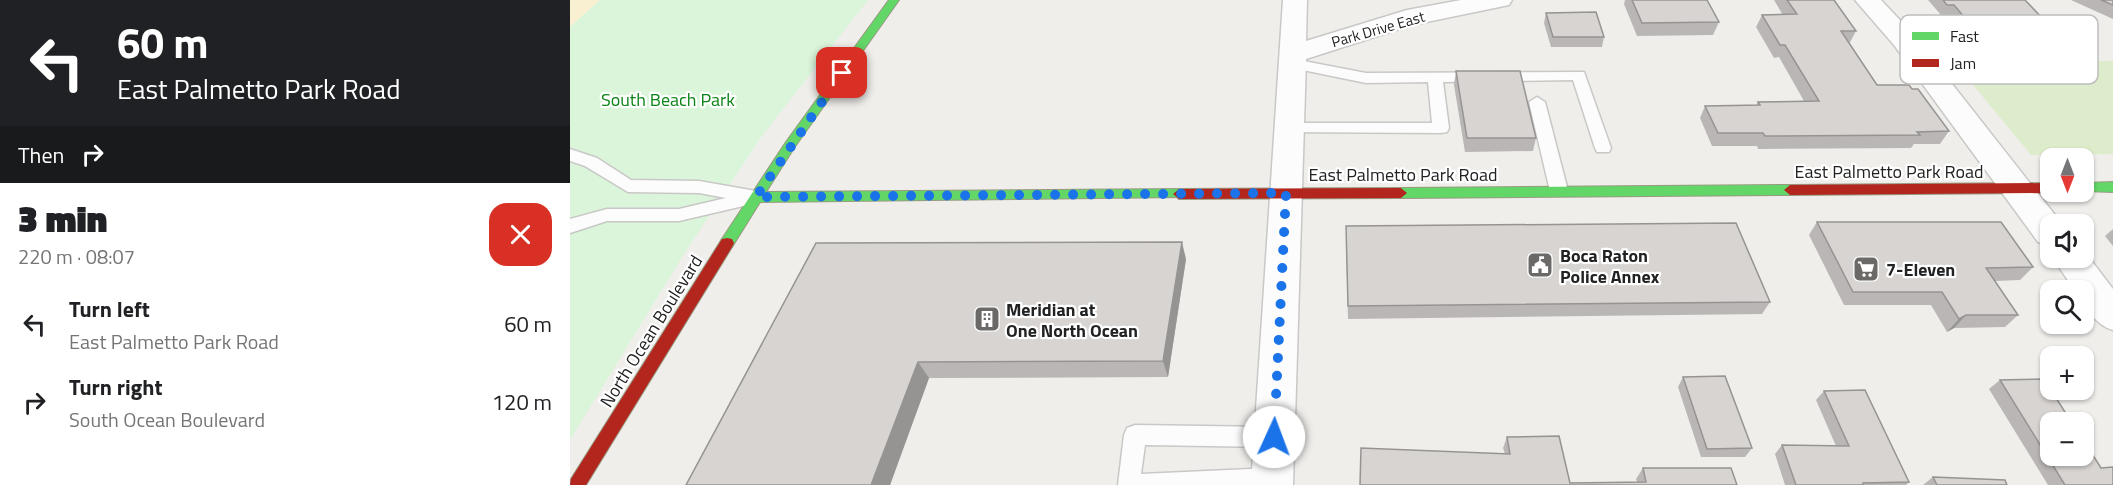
<!DOCTYPE html>
<meta charset="utf-8">
<style>
:root{--surface:#fff;--page:#f6f6f6;--text:#202124;--muted:#757577}
body{margin:0;font-family:"Titillium Web",sans-serif;background:var(--page);color:var(--text);height:100vh;display:flex;flex-direction:column;font-size:22px;white-space:nowrap}
*{box-sizing:border-box;margin:0}
p{font-size:20px;color:var(--muted)}
.icon{flex:none;width:33px;height:33px;fill:none;stroke:currentColor;stroke-width:2;stroke-linecap:round;stroke-linejoin:round}
.map{position:relative;flex:1;overflow:hidden}
.side{display:flex;flex-direction:column;background:var(--surface);width:570px}
.side>*{flex:none}
.top-card{background:#202124;color:#fff;overflow:hidden}
.needle{width:39px;rotate:180deg}
.tools{position:absolute;left:1470px;top:148px;display:grid;gap:12px}
.tools a{display:grid;place-items:center;width:54px;height:54px;border-radius:12px;background:var(--surface);box-shadow:0 2px 4px #0004;font-size:30px}
.pin{position:absolute;display:grid;place-items:center;width:51px;height:51px;color:#fff;margin:-26px;border-radius:12px;box-shadow:0 3px 9px #0006}
.me{position:absolute;width:66px;margin:-33px;rotate:2deg;stroke-linejoin:round;filter:drop-shadow(0 0 4px #0008)}
.turn{display:flex;align-items:center;gap:21px;height:126px;padding:0 18px;font-size:27px}
.turn .icon{width:78px;height:78px;stroke-width:2.5}
.turn b{display:block;font-size:42px;line-height:51px}
.then{display:flex;align-items:center;height:57px;padding:0 18px;background:#0003;gap:12px;font-size:22px}
.round{display:grid;place-items:center;flex:none;width:63px;height:63px;border-radius:18px;background:var(--page)}
.overview{display:flex;align-items:center;justify-content:space-between;height:102px;padding:0 18px}
h1{font-size:36px;font-weight:800;line-height:45px}
ul{padding:0;list-style:none}
li{display:flex;align-items:center;gap:18px;height:78px;padding:0 18px}
li div{flex:1}
li b{display:block;font-size:22px}
li em{font-style:normal}
main{display:flex;flex:1;min-height:0}
.map>svg:first-child{display:block}
</style>
<main>
<section class="side">
<div class="top-card">
<div class="turn"><svg class="icon" aria-label="left" viewBox="0 0 24 24"><path d="M17 20v-9H6M10 6l-5 5 5 5"/></svg><div><b>60 m</b>East Palmetto Park Road</div></div>
<div class="then">Then<svg class="icon" aria-label="right" viewBox="0 0 24 24"><path d="M7 20v-9h11M14 6l5 5-5 5"/></svg></div>
</div>
<div class="overview"><div><h1>3 min</h1><p>220 m · 08:07</p></div><a class="round" style="background:#d93025;color:#fff"><svg class="icon" aria-label="close" viewBox="0 0 24 24"><path d="M6 6l12 12M18 6L6 18"/></svg></a></div>
<ul>
<li><svg class="icon" aria-label="left" viewBox="0 0 24 24"><path d="M17 20v-9H6M10 6l-5 5 5 5"/></svg><div><b>Turn left</b><p>East Palmetto Park Road</p></div><em>60 m</em></li>
<li><svg class="icon" aria-label="right" viewBox="0 0 24 24"><path d="M7 20v-9h11M14 6l5 5-5 5"/></svg><div><b>Turn right</b><p>South Ocean Boulevard</p></div><em>120 m</em></li>
</ul>
</section>
<div class="map">
<svg width="1543" height="485" viewBox="0 0 1543 485">
<rect width="100%" height="100%" fill="#f0eeeb"/>
<polygon fill="#ddeccb" points="1543,61 1543,154 1461,155 1385,63"/>
<polygon fill="#f8f0d0" points="0,0 30,0 0,27"/>
<polygon fill="#daf5da" points="30,0 298,0 192,136 114,254 0,440 0,27"/>
<g fill="none" stroke-linecap="round" stroke-linejoin="round">
<g stroke="#c9c8c7" stroke-width="3">
<g id="lane">
<polygon points="723,59 796,73 1014,72 1041,148 1039,152 1027,152 1025,148 1003,80 873,82 879,128 877,132 871,133 713,132 711,128 713,124 719,123 862,123 858,82 796,83 718,67 716,64 718,61"/>
<polygon points="967,97 975,102 998,191 995,195 983,195 980,191 959,102"/>
<polygon points="0,149 27,158 61,180 129,181 186,191 192,193 195,197 192,201 186,203 109,221 37,221 0,233 0,219 37,209 109,209 156,198 129,193 58,192 15,166 0,161"/>
<polygon points="565,425 704,427 712,430 715,437 712,444 704,447 575,445 571,474 702,468 710,472 713,479 711,485 548,485 554,435 557,428"/>
</g>
</g>
<g stroke="#c9c8c7" stroke-width="3">
<g id="street">
<polygon points="713,0 737,0 736,41 837,10 891,0 942,0 939,5 842,25 736,59 723,485 681,485"/>
<polygon points="1285,0 1311,0 1342,33 1492,224 1480,225 1480,245 1468,242 1324,45"/>
<path d="M1514,251L1543,289V330C1526,325 1514,309 1514,291H1505L1483,258H1514Z"/>
</g>
</g>
<g stroke="#999a82" stroke-width="2">
<g id="fast">
<polygon points="319,0 329,0 224,148 196,192 609,189 614,191 615,194 614,197 190,202 162,247 152,247 150,243 152,239 216,142"/>
<polygon points="1543,182 1543,192 1514,191 1514,183"/>
<polygon points="1220,185 1226,190 1220,195 831,198 825,193 831,188"/>
</g>
</g>
<g stroke="#999a82" stroke-width="2">
<g id="jam">
<polygon points="1480,183 1482,192 1480,193 1220,195 1214,190 1220,185"/>
<polygon points="831,188 837,193 831,198 609,199 603,194 609,189"/>
<polygon points="157,238 162,239 164,243 162,247 16,485 0,485 1,479 152,239"/>
</g>
</g>
<use href="#lane" fill="#fdfcfc" fill-rule="evenodd"/>
<use href="#street" fill="#fdfcfc" fill-rule="evenodd"/>
<use href="#fast" fill="#63d668" fill-rule="evenodd"/>
<use href="#jam" fill="#b3261e" fill-rule="evenodd"/>
</g>
<g fill="#b9b6b5">
<polygon points="1055,0 1137,0 1149,22 1143,35 1067,36 1054,4"/>
<polygon points="1204,0 1264,0 1286,31 1279,44 1307,85 1342,89 1379,131 1370,144 1344,144 1341,148 1188,149 1187,146 1142,146 1130,118 1135,106 1186,105 1188,102 1234,101 1209,57 1204,58 1186,27 1192,15 1213,15"/>
<polygon points="1358,0 1455,0 1498,45 1490,55 1411,55 1377,15 1371,15"/>
<polygon points="1501,0 1543,0 1543,19"/>
<polygon points="976,13 1034,37 1032,47 981,47 974,23"/>
<polygon points="886,71 966,138 963,151 895,152 884,85"/>
<polygon points="1247,222 1463,267 1450,280 1425,281 1448,315 1435,327 1384,328 1377,332 1361,305 1274,305 1239,235"/>
<polygon points="1543,229 1543,246 1535,236"/>
<polygon points="776,239 1200,302 1192,314 778,319"/>
<polygon points="246,243 616,259 598,377 359,378 320,485 116,485"/>
<polygon points="1113,377 1182,448 1175,457 1131,457 1108,387"/>
<polygon points="1430,380 1531,468 1543,485 1478,485 1419,389"/>
<polygon points="1254,391 1339,482 1336,485 1215,485 1205,454 1212,445 1266,446 1246,400"/>
<polygon points="937,437 1000,483 1067,482 1066,479 1073,468 1167,485 790,485 935,454 933,448"/>
<polygon points="1363,477 1437,485 1353,485"/>
</g>
<g fill="#969493">
<polygon points="612,242 616,259 598,377 593,361"/>
<polygon points="1396,315 1384,328 1377,332 1389,319"/>
<polygon points="348,362 359,378 320,485 301,485"/>
</g>
<g fill="#d7d4d2" stroke="#969493" stroke-width="1.5">
<polygon points="1062,0 1137,0 1149,22 1072,23"/>
<polygon points="1217,0 1264,0 1286,31 1271,31 1307,85 1339,85 1342,89 1348,89 1379,131 1347,132 1350,135 1195,136 1193,133 1148,133 1135,106 1190,105 1188,102 1249,101 1215,45 1210,45 1192,15 1227,14"/>
<polygon points="1373,0 1455,0 1498,45 1418,45 1384,5 1377,5"/>
<polygon points="1531,0 1543,0 1543,5"/>
<polygon points="1026,12 1034,37 983,37 976,13"/>
<polygon points="886,71 950,71 966,138 897,138"/>
<polygon points="1247,222 1431,222 1463,267 1416,268 1448,315 1396,315 1389,319 1372,292 1283,292"/>
<polygon points="1166,223 1200,302 778,306 776,226"/>
<polygon points="612,242 593,361 348,362 301,485 116,485 246,243"/>
<polygon points="1155,376 1182,448 1137,449 1113,377"/>
<polygon points="1474,379 1502,423 1480,423 1480,456 1514,456 1514,441 1531,468 1543,467 1543,485 1495,485 1430,380"/>
<polygon points="1295,390 1339,482 1293,483 1293,485 1226,485 1212,445 1279,446 1254,391"/>
<polygon points="989,436 1000,483 1076,482 1073,468 1161,468 1167,485 790,485 791,448 940,454 937,437"/>
<polygon points="1363,477 1435,480 1437,485 1367,485"/>
</g>
<g fill="none" stroke-linecap="round" stroke-linejoin="round">
<polyline stroke="#1a73e8" stroke-width="10" stroke-dasharray="0 18" points="272,73 186,197 716,193 704,437"/>
</g>
<defs>
<g id="civic-square" transform="scale(1.35)"><rect x="-9" y="-9" width="18" height="18" rx="4" fill="#6a6968" stroke="#fff"/><path d="M-.6-6.5H3V-4.5H.6V-3L4-1V1h2V6H-6V1h2V-1L-.6-3ZM-1.2 2.5V6h2.4V2.5Z" fill="#fff"/></g>
<g id="supermarket-square" transform="scale(1.35)"><rect x="-9" y="-9" width="18" height="18" rx="4" fill="#6a6968" stroke="#fff"/><path d="M-6-5.5h2.5l.6 2H6L4.5 2H-2.5L-4.4-4H-6ZM-1.5 3.2a1.3 1.3 0 1 0 .1 0ZM3 3.2a1.3 1.3 0 1 0 .1 0Z" fill="#fff"/></g>
<g id="building-square" transform="scale(1.35)"><rect x="-9" y="-9" width="18" height="18" rx="4" fill="#6a6968" stroke="#fff"/><path d="M-4-6H4V6H1V3H-1V6H-4ZM-2.5-4.3h1.7v1.8h-1.7ZM.8-4.3h1.7v1.8H.8ZM-2.5-1h1.7V.8h-1.7ZM.8-1h1.7V.8H.8Z" fill="#fff"/></g>
</defs>
<g fill-rule="evenodd">
<use href="#civic-square" x="970" y="265"/>
<use href="#supermarket-square" x="1296" y="269"/>
<use href="#building-square" x="417" y="319"/>
</g>
<g text-anchor="middle" dominant-baseline="central" stroke-width="4.5" stroke-linejoin="round" paint-order="stroke">
<g font-size="15" fill="#222" stroke="#fff">
<text transform="translate(808 29) rotate(-16)">Park Drive East</text>
</g>
<g font-size="18" fill="#0c8416" stroke="#fff">
<text x="98" y="99">South Beach Park</text>
</g>
<g font-size="18" fill="#222" stroke="#fff">
<text x="1319" y="171">East Palmetto Park Road</text>
<text x="833" y="174">East Palmetto Park Road</text>
<text transform="translate(81 331) rotate(-58)">North Ocean Boulevard</text>
</g>
<g font-size="18" font-weight="bold" fill="#222" stroke="#fff" text-anchor="start">
<text x="990" y="255">Boca Raton<tspan x="990" dy="21">Police Annex</tspan></text>
<text x="1316" y="269">7-Eleven</text>
<text x="436" y="309">Meridian at<tspan x="436" dy="21">One North Ocean</tspan></text>
</g>
</g>
<rect x="1330" y="15" width="198" height="69" rx="9" fill="#fff" stroke="#bdbdbd" stroke-width="1.5"/>
<rect x="1342" y="32" width="27" height="8" fill="#63d668"/>
<rect x="1342" y="59" width="27" height="8" fill="#b3261e"/>
<g font-size="16" fill="#222">
<text x="1380" y="42">Fast</text>
<text x="1380" y="69">Jam</text>
</g>
</svg>
<div class="tools">
<a><svg class="needle" viewBox="-14 -14 28 28"><path d="M0-13l5 13h-10z" fill="#e53935"/><path d="M0 13l5-13h-10z" fill="#757577"/></svg></a>
<a><svg class="icon" aria-label="sound" viewBox="0 0 24 24"><path d="M4 9h4l5-4v14l-5-4H4zM17 9q2 3 0 6"/></svg></a>
<a><svg class="icon" aria-label="search" viewBox="0 0 24 24"><circle cx="10" cy="10" r="6"/><path d="M15 15l6 6"/></svg></a>
<a>+</a>
<a>−</a>
</div>
<div class="pin" style="left:272px;top:73px;background:#d93025"><svg class="icon" aria-label="arrive" viewBox="0 0 24 24"><path d="M6 21V4h12l-3 4 3 4H6"/></svg></div>
<svg class="me" style="left:704px;top:437px" viewBox="-20 -20 40 40"><circle r="19" fill="#fff"/><path d="M0-13L10 11 0 6-10 11z" fill="#1a73e8"/></svg>
</div>
</main>
